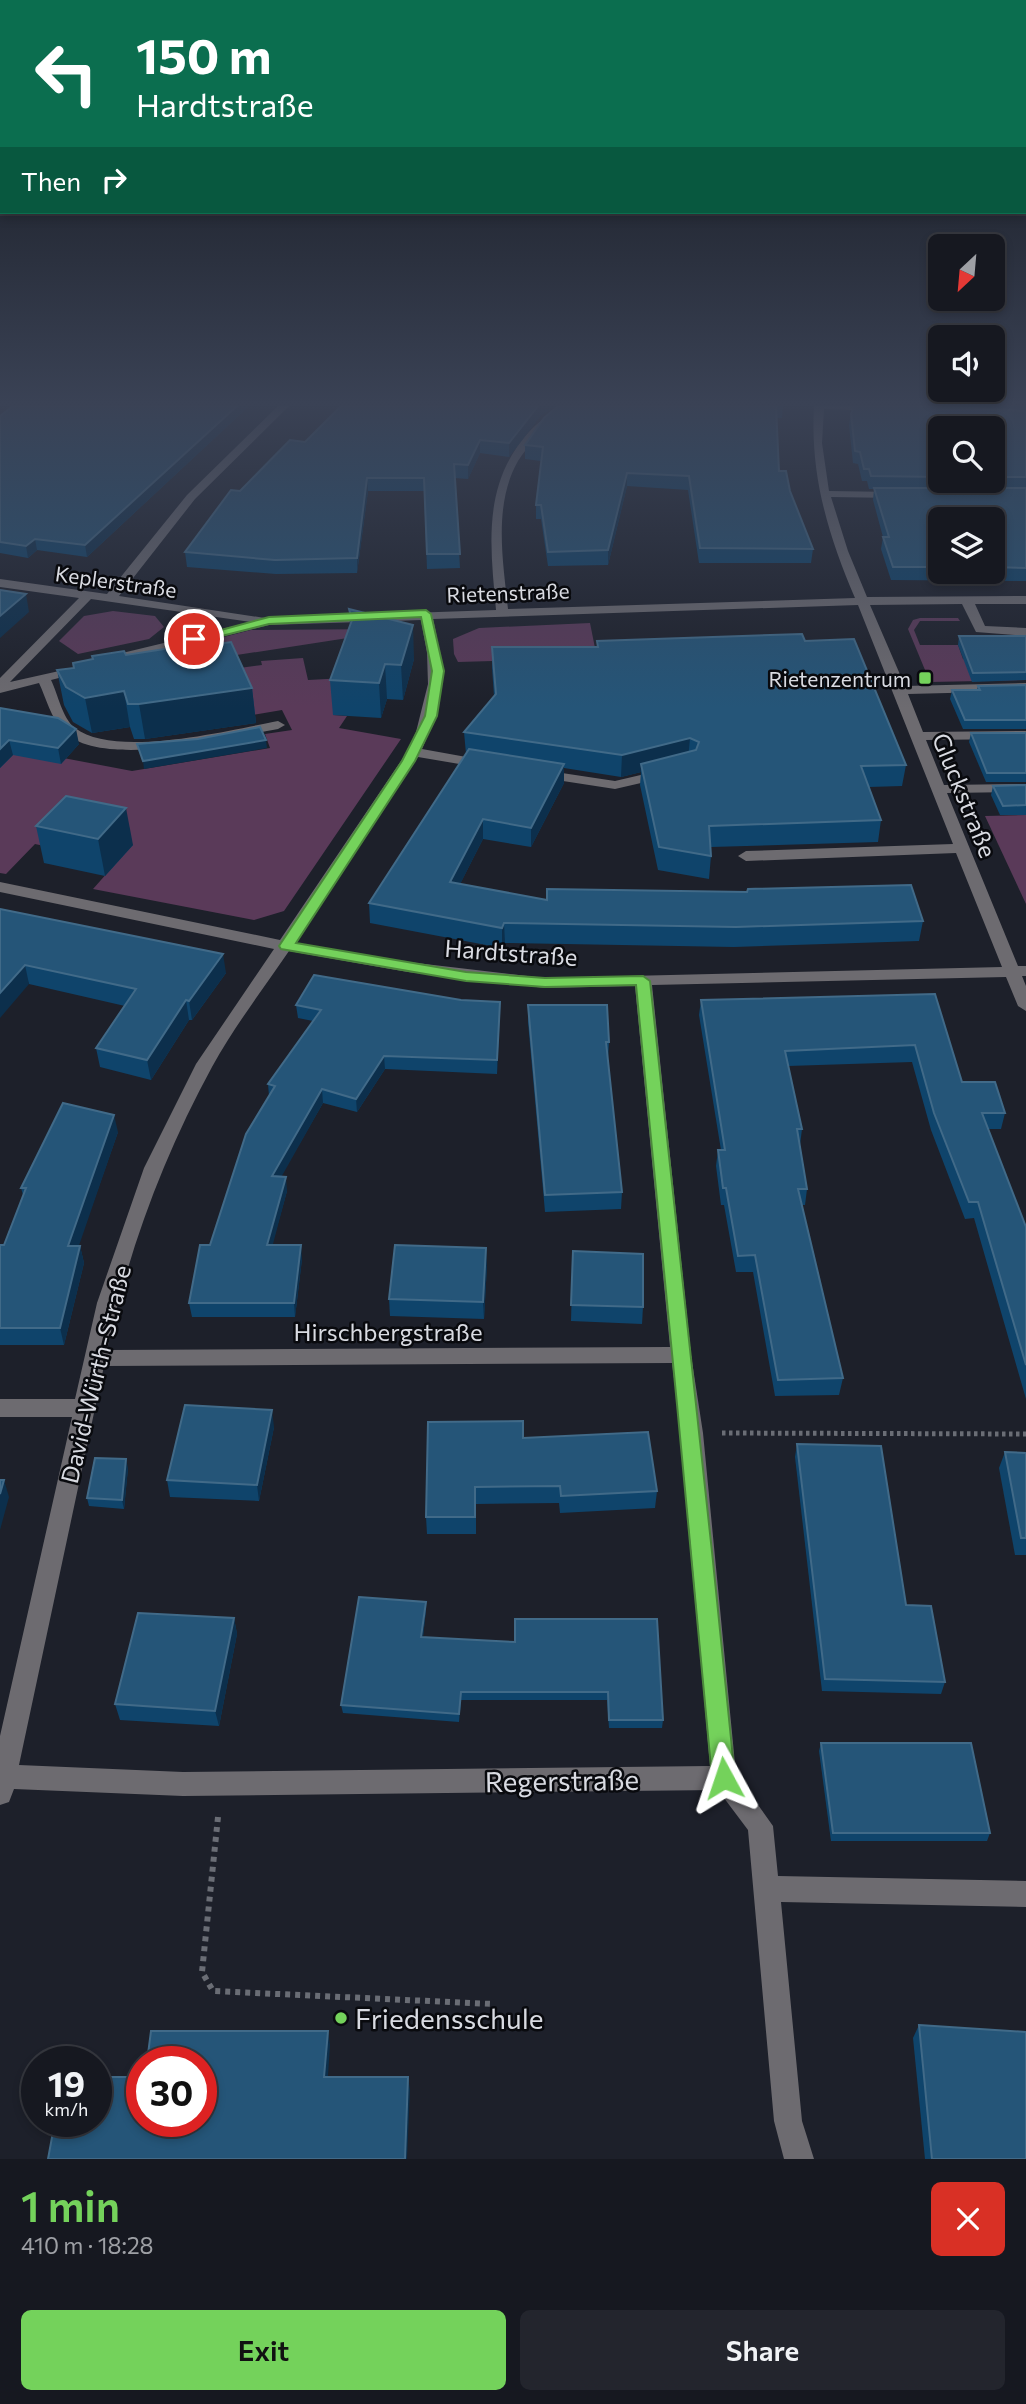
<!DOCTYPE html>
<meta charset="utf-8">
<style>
:root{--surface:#161820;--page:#23252d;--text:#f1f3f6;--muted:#9ea0a5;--line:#35373e;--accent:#74d25b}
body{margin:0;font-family:Commissioner,sans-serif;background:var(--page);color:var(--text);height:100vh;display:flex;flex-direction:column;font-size:26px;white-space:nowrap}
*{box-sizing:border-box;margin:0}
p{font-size:23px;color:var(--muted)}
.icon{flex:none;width:38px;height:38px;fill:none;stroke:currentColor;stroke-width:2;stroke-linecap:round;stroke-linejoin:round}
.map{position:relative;height:2159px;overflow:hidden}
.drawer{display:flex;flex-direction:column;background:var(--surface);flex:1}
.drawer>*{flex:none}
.guide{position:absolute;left:0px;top:0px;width:1027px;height:214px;box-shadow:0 4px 10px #0003,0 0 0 2px var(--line);background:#0b6e4f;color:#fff;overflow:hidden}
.needle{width:46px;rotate:206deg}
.tools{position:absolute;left:928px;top:234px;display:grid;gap:14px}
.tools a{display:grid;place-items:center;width:77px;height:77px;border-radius:10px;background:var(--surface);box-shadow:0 4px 10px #0003,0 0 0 2px var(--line);font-size:35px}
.speed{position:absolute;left:21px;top:2046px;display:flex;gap:14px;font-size:35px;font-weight:700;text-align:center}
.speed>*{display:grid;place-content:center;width:91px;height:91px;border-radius:50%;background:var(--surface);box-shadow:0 4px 10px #0003,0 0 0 2px var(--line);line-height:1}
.speed small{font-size:18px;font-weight:400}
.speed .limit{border:10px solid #d22;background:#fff;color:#111}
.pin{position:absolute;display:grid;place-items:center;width:60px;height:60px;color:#fff;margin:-30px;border:4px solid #fff;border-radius:50%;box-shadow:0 2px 7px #0007}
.me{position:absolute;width:77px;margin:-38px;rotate:355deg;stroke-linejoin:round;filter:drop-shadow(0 0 5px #0008)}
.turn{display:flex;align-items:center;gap:24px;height:147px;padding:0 21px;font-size:32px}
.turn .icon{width:91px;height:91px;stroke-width:2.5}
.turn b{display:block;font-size:49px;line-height:60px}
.then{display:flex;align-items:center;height:66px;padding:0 21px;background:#0003;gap:14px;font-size:26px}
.round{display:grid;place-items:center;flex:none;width:74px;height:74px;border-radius:10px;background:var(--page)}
.head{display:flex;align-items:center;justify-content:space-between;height:119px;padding:0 21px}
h1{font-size:42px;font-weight:600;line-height:52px;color:var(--accent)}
.button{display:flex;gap:14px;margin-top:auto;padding:14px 21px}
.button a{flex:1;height:80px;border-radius:10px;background:var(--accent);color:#111;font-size:28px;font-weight:600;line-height:80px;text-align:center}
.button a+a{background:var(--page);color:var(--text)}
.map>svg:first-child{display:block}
</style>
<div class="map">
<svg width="1026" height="2159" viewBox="0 0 1026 2159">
<rect width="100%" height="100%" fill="#1d202a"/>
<g fill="#5a3a59">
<polygon points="113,611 155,616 164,627 149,639 78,654 59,641 84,616"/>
<polygon points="920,618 958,618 960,621 920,621 914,630 920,645 958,645 963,659 1026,680 930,682 908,629 913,620"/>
<polygon points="590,623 597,658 458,662 454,654 453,639 479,628"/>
<polygon points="389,629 380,633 133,671 199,651 216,639 251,630"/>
<polygon points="303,658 308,680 346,678 333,715 347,716 339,728 401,739 284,911 254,920 93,889 132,845 58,849 35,844 6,874 0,873 0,746 132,771 270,748 265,734 292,730 282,710 252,715 232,669 262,665 261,661"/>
<polygon points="1026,815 1026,904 985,816"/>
</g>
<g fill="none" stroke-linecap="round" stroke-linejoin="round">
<polyline stroke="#6a6d75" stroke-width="5" stroke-dasharray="3.5 3.5" stroke-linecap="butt" points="722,1433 1026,1434"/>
<polyline stroke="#6a6d75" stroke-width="6" stroke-dasharray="5 5" stroke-linecap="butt" points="218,1817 202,1972 213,1991 493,2004"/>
<g fill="#6d6b70" fill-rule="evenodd">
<path d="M278,406H289L195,499L119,596L265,618L496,610C491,553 483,496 517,447C525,436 536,422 548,417L553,420C541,434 528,445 518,461C493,505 503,561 508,609L855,598C828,535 810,475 814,406H874L879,407V411L824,409L822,443L829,491L895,492L901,495L895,498L831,497L848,551L867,597L1026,596V604H975L985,626L1026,628V636L976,632L962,604L870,605L905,686L1026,683V691L908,694L923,732L1026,731V739L926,740L944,785L1026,784V792L947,793L1018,966H1026V976H1022L1026,986V1011L1018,1006L1006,977L652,985L691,1355L703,1433L736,1774L773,1826L778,1876L1026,1881V1907L781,1902L802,2121L814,2159H784L774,2121L748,1830L718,1790L183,1796L14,1789L9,1802L0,1805V1736L72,1417H0V1399H75L97,1303L144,1168L196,1064L274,949L0,892V882L280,940L407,752L416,732L428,684L427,653L421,620L269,625L119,662L114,661V655L251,622L91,599L10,682L86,665V671L51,680C58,694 62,718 75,728C115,759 230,730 278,721L285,725L278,729C229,738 100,770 63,731C51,718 46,698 39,683L0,693V678L79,598L0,587V579L107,594L187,495ZM858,605L953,844L746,851L738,856L746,861L956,853L1002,967L545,978L408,962L294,943L418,757L483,768L490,764L483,760L422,749C443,701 445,670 433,619ZM289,951L408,972L545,988L635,986L670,1347L107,1350C128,1251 164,1155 212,1067C234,1027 263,989 289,951ZM672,1363L681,1433L710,1766L183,1772L19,1765L104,1366Z"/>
<polygon points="542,770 615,781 662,770 669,774 667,777 615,789 537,777 537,771"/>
</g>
</g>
<g fill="#0f446b" fill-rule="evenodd">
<polygon points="249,406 87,557 37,550 28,558 0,553 0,416"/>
<polygon points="341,406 556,406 541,415 509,457 480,453 468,479 455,478 460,568 427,569 424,491 368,491 357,573 276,574 187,567 185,552 240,491 305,442"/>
<polygon points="558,406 783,406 782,418 777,418 779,471 790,491 813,549 811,563 699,563 688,490 627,486 608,565 548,566 541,519 536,519 536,505 541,461 525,459 525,445"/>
<path d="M854,406H1026V581L891,580L881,549L883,537L873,500L874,489H869L867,481H862L858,464L853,463L849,425L851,414ZM940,429H992V481H940ZM940,520H992V572H940Z"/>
<polygon points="349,609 414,659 403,700 387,699 381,718 333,715 330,680 350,626"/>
<polygon points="959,636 1026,636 1026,680 972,682 958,645"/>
<polygon points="597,641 805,641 906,765 902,786 869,787 881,820 878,842 711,847 711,856 709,879 658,870 640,785 641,772 621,777 564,768 564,783 531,847 483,839 460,884 547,900 923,921 919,941 734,947 505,943 502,948 370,923 369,903 466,754 464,732 494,696 492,668 492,647 597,647"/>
<polygon points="211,645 252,688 256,723 145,739 134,739 130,727 92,733 73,722 64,705 57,670 73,668 92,659"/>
<polygon points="1026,685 1026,729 963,729 950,699 952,690 977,690 978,686"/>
<polygon points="0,708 79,744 61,764 13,755 0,768"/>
<polygon points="971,733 1026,733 1026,782 986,782 969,742"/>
<polygon points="1026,785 1026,815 1000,815 991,795 993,786"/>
<polygon points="36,826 133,845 105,876 44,863"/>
<polygon points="0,909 226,973 192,1020 189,1020 151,1080 100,1067 96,1048 125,1006 29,984"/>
<polygon points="935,994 962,1082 1005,1113 1001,1129 988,1129 1026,1227 1026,1399 974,1218 965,1219 931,1130 912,1062 788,1066 802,1129 800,1145 807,1189 805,1205 802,1205 843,1378 839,1395 775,1396 753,1272 736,1272 724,1205 721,1205 716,1166 718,1150 721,1150 699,1015 701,1000"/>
<polygon points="461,1000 500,1002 497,1074 385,1069 357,1112 323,1103 281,1176 287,1191 272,1245 302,1259 295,1317 192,1317 189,1303 210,1245 269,1096 268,1084 313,1021 298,1018 296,1005"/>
<polygon points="528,1005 609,1042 608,1059 622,1192 621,1209 545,1212 528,1022"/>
<polygon points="118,1132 78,1246 80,1246 84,1263 64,1345 0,1345 0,1245 4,1245 23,1195 21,1188"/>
<polygon points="573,1251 643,1307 642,1324 571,1321"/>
<polygon points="487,1265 484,1319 390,1316 389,1299"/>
<polygon points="274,1427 259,1501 170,1497 167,1480"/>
<polygon points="523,1438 657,1491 655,1508 560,1513 559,1503 476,1504 476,1534 427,1534 426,1517"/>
<polygon points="797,1444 906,1605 945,1682 941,1694 822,1691 795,1457"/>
<polygon points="1005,1452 1026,1453 1026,1555 1015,1555 999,1468"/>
<polygon points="128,1468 124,1509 89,1506 87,1498"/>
<polygon points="426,1602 426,1610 423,1637 515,1642 663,1720 662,1728 609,1728 607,1700 461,1700 459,1722 343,1713 341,1705"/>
<polygon points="234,1618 237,1634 219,1726 120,1720 115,1704"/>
<polygon points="821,1743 990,1833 987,1841 831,1841 819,1751"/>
<polygon points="919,2025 1026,2159 925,2159 913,2038"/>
</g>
<g fill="#0c2f4c">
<polygon points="237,406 249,406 87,557 85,545"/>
<polygon points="538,406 556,406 541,415 509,457 509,443"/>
<polygon points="480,440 480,453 468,479 468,465"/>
<polygon points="627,473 627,486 608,565 608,550"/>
<polygon points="367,478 368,491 357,573 357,558"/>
<polygon points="35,539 37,550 28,558 26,546"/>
<polygon points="26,594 29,612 0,638 0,616"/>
<polygon points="413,625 414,659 403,700 401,665"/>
<polygon points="385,664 387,699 381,718 379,683"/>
<polygon points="252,688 256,723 145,739 139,704"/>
<polygon points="124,691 130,727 92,733 85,698"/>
<polygon points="76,729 79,744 61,764 58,748"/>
<polygon points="690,738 688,759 641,764 641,772 621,777 622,755"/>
<polygon points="9,740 13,755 0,768 0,749"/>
<polygon points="266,740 267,748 144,769 143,761"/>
<polygon points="564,764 564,783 531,847 531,828"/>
<polygon points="126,808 133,845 105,876 98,839"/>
<polygon points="483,819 483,839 451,902 450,882"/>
<polygon points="504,923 505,943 502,948 502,928"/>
<polygon points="223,954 226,973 192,1020 189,1001"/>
<polygon points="25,965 29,984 0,1018 0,993"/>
<polygon points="186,1000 189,1020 151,1080 147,1060"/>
<polygon points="500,1002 500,1015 497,1074 497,1060"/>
<polygon points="384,1056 385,1069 357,1112 356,1099"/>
<polygon points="322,1089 323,1103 274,1190 272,1176"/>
<polygon points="114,1115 118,1132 73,1263 68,1246"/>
<polygon points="286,1177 287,1191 269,1259 267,1245"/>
<polygon points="301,1245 302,1259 295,1317 294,1303"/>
<polygon points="80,1246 84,1263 64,1345 60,1328"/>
<polygon points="486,1248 487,1265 484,1319 483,1302"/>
<polygon points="272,1410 274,1427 259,1501 257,1485"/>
<polygon points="126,1459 128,1468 124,1509 122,1500"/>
<polygon points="4,1480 9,1497 0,1530 0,1494"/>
<polygon points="426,1602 426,1610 422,1645 421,1637"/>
<polygon points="234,1618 237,1634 219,1726 215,1711"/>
<polygon points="461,1692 461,1700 459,1722 459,1714"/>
<polygon points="328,2031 330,2045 327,2091 324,2077"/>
<polygon points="408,2077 410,2090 407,2159 405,2159"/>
</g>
<g fill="#255578" stroke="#416a88" stroke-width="2">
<polygon points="13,406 237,406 85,545 35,539 26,546 0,542 0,416"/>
<polygon points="341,406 538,406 509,443 480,440 468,465 454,464 460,554 427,554 424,478 367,478 357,558 275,560 185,552 231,490 240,491 290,440 305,442"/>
<polygon points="558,406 776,406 779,471 786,471 790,491 813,549 700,548 689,476 627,473 608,550 548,552 541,505 536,505 543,447 525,445 544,418"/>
<polygon points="854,406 935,406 1026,411 1026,477 992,477 992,429 940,429 940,477 871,476 869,469 864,469 860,452 855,451 851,414"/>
<polygon points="874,488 1026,488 1026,568 992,567 992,520 940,520 940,567 893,567 883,537 889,537"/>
<polygon points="0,590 26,594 0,616"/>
<polygon points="349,609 413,625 401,665 385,664 379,683 330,680 352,620"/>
<polygon points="802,634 805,641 854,639 906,765 861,766 881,820 709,826 711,856 659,847 641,764 696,750 699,742 690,738 622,755 464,732 496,694 492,647 598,647 597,641"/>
<polygon points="959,636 1026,636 1026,672 973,673"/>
<polygon points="210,642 211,645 231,642 252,688 139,704 128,704 124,691 85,698 66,687 57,670 74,668 73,663 93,659 92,656 124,651 126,655"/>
<polygon points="1026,685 1026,720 965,720 952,690 980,690 978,686"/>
<polygon points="0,708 58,718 76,729 58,748 9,740 0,749"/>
<polygon points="260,727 266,740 143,761 137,744 198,739"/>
<polygon points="971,733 1026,733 1026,773 987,773"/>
<polygon points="469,749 564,764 531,828 483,819 450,882 547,900 547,889 747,892 748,889 911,885 923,921 736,927 504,923 502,928 369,903"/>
<polygon points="1026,785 1026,805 1003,806 993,786"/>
<polygon points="66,796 126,808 98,839 36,826"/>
<polygon points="0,909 223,954 189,1001 186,1000 147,1060 96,1048 136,989 25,965 0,993"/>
<polygon points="314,975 461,1000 500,1002 497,1060 384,1056 356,1099 322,1089 272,1176 286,1177 267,1245 301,1245 294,1303 189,1303 200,1245 210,1245 246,1134 275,1086 268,1084 321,1010 296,1005"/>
<polygon points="935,994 962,1082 995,1082 1005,1113 982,1113 1026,1227 1026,1365 978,1202 969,1202 934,1113 915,1045 785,1051 802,1129 797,1129 807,1189 798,1189 843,1378 778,1380 755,1255 738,1256 726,1188 723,1188 718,1150 725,1150 701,1000"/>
<polygon points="528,1005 607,1005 609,1042 606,1042 622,1192 545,1195"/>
<polygon points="63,1103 114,1115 68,1246 80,1246 60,1328 0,1328 0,1245 4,1245 26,1188 21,1188"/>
<polygon points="395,1245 486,1248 483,1302 389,1299"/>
<polygon points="573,1251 643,1254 643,1307 571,1305"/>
<polygon points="185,1405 272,1410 257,1485 167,1480"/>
<polygon points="523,1421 523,1438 648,1432 657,1491 561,1496 560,1486 475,1487 475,1517 426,1517 428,1422"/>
<polygon points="797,1444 881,1446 906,1605 931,1606 945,1682 825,1679"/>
<polygon points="1005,1452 1026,1453 1026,1538 1021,1538"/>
<polygon points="95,1458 126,1459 122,1500 87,1498"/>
<polygon points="0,1480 4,1480 0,1494"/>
<polygon points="359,1597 426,1602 421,1637 515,1642 515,1619 657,1619 663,1720 609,1720 608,1692 461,1692 459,1714 341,1705"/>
<polygon points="138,1613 234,1618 215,1711 115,1704"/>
<polygon points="821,1743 971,1743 990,1833 833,1833"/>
<polygon points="919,2025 1026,2032 1026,2159 932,2159"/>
<polygon points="151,2031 328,2031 324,2077 408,2077 405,2159 48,2159 55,2121 96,2121 96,2077 142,2077 142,2121 201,2121 201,2062 147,2062"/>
</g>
<linearGradient id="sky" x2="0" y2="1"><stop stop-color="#101217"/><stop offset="0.57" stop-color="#3a4255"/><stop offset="1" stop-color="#3a4255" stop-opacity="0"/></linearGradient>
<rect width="1026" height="708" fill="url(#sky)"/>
<path fill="#74d25b" stroke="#4b883b" stroke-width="2" d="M426,610L431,614L444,671L437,716L415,761L296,943L466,972L545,978L643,976L650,981C679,1246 709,1512 735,1778L732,1786L724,1789L716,1786L712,1778C689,1513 661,1250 636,985L545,987L466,981L281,949L279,946L402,761L425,716L432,671L421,617L269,624L194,643L188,639L269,617Z"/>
<g fill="#74d25b" stroke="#090a0e" stroke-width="2.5">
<rect x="918" y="671" width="14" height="14" rx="3.5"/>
<circle cx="341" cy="2018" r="7"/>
</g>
<g text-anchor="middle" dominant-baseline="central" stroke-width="5" stroke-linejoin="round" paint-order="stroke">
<g font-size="21" fill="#d9dbe2" stroke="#090a0e">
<text transform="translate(116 581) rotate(8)">Keplerstraße</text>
<text transform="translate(508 592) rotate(-2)">Rietenstraße</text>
</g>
<g font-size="21" fill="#d9dbe2" stroke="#090a0e" text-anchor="end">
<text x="911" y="678">Rietenzentrum</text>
</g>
<g font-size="24" fill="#d9dbe2" stroke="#090a0e">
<text transform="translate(965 795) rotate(68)">Gluckstraße</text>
<text transform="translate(511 952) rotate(4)">Hardtstraße</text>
<text x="388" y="1331">Hirschbergstraße</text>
<text transform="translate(95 1374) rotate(-76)">David-Würth-Straße</text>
</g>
<g font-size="28" fill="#d9dbe2" stroke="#090a0e">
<text transform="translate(562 1780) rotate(-1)">Regerstraße</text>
</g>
<g font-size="28" fill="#d9dbe2" stroke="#090a0e" text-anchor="start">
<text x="355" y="2018">Friedensschule</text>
</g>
</g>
</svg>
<div class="tools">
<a><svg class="needle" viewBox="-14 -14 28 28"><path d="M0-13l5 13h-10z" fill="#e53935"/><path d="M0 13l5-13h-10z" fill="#9ea0a5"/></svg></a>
<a><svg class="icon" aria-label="sound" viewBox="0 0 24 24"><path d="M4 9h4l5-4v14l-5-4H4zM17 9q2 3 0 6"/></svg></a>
<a><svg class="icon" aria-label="search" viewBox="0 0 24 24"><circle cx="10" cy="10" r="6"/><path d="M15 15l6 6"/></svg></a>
<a><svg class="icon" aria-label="layers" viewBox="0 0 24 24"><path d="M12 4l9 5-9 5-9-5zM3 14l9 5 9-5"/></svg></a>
</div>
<div class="speed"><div>19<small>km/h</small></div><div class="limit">30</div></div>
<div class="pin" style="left:194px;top:639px;background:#d93025"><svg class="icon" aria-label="arrive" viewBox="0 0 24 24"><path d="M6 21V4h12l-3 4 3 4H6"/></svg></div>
<svg class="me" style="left:724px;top:1778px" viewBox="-20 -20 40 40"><path d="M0-17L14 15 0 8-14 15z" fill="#74d25b" stroke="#fff" stroke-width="4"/></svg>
<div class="guide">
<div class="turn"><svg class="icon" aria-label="left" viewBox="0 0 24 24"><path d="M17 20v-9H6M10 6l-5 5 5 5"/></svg><div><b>150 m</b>Hardtstraße</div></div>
<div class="then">Then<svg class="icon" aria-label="right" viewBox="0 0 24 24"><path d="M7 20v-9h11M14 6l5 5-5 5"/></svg></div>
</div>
</div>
<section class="drawer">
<div class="head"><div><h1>1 min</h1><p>410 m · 18:28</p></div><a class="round" style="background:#d93025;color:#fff"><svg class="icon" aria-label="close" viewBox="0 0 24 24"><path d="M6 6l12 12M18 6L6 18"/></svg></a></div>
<div class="button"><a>Exit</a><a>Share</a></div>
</section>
